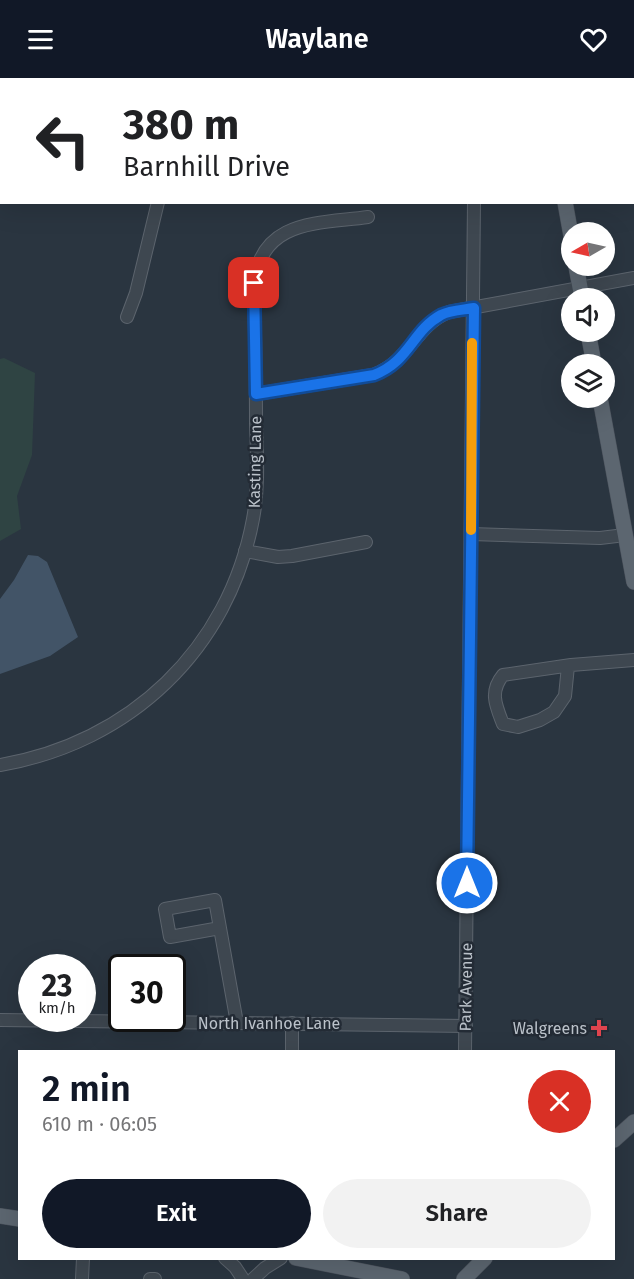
<!DOCTYPE html>
<meta charset="utf-8">
<style>
:root{--surface:#fff;--page:#f2f2f2;--text:#202124;--muted:#757577;--accent:#111827}
body{margin:0;font-family:"Fira Sans",sans-serif;background:var(--page);color:var(--text);height:100vh;display:flex;flex-direction:column;font-size:22px;white-space:nowrap}
*{box-sizing:border-box;margin:0}
p{font-size:20px;color:var(--muted)}
.icon{flex:none;width:33px;height:33px;fill:none;stroke:currentColor;stroke-width:2;stroke-linecap:round;stroke-linejoin:round}
.map{position:relative;flex:1;overflow:hidden}
.panel{position:absolute;left:18px;top:972px;width:597px;height:210px;display:flex;flex-direction:column;background:var(--surface);border-radius:0px;box-shadow:0 6px 24px #0002}
.panel>*{flex:none}
.guide{position:absolute;left:0px;top:0px;width:634px;height:126px;box-shadow:0 6px 24px #0002;background:#fff;color:var(--text);overflow:hidden}
.needle{width:39px;rotate:261deg}
.tools{position:absolute;left:561px;top:144px;display:grid;gap:12px}
.tools a{display:grid;place-items:center;width:54px;height:54px;border-radius:50%;background:var(--surface);box-shadow:0 6px 24px #0002;font-size:30px}
.speed{position:absolute;left:18px;top:876px;display:flex;gap:12px;font-size:30px;font-weight:700;text-align:center}
.speed>*{display:grid;place-content:center;width:78px;height:78px;border-radius:50%;background:var(--surface);box-shadow:0 6px 24px #0002;line-height:1}
.speed small{font-size:15px;font-weight:400}
.speed .limit{border:3px solid #111;border-radius:9px;background:#fff;color:#111}
.pin{position:absolute;display:grid;place-items:center;width:51px;height:51px;color:#fff;margin:-26px;border-radius:12px;box-shadow:0 3px 9px #0006}
.me{position:absolute;width:66px;margin:-33px;rotate:0deg;stroke-linejoin:round;filter:drop-shadow(0 0 4px #0008)}
.turn{display:flex;align-items:center;gap:21px;height:126px;padding:0 24px;font-size:27px}
.turn .icon{width:78px;height:78px;stroke-width:2.5}
.turn b{display:block;font-size:42px;line-height:51px}
.round{display:grid;place-items:center;flex:none;width:63px;height:63px;border-radius:32px;background:var(--page)}
.summary{display:flex;align-items:center;justify-content:space-between;height:102px;padding:0 24px}
h1{font-size:36px;font-weight:600;line-height:45px;color:var(--accent)}
.cta{display:flex;gap:12px;margin-top:auto;padding:12px 24px}
.cta a{flex:1;height:69px;border-radius:36px;background:var(--accent);color:#fff;font-size:24px;font-weight:600;line-height:69px;text-align:center}
.cta a+a{background:var(--page);color:var(--text)}
header{display:flex;justify-content:space-between;align-items:center;height:78px;padding:0 24px;background:var(--accent);color:#fff;font-size:27px;font-weight:600}
.map>svg:first-child{display:block}
</style>
<header><svg class="icon" aria-label="menu" viewBox="0 0 24 24"><path d="M4 6h16M4 12h16M4 18h16"/></svg>Waylane<svg class="icon" aria-label="heart" viewBox="0 0 24 24"><path d="M12 20l-8-8c-3-5 5-10 8-4 3-6 11-1 8 4z"/></svg></header>
<div class="map">
<svg width="634" height="1201" viewBox="0 0 634 1201">
<rect width="100%" height="100%" fill="#2a3540"/>
<polygon fill="#2f4443" points="4,280 35,295 32,377 17,418 21,451 0,463 0,281"/>
<polygon fill="#425467" points="28,477 38,478 47,484 78,559 50,578 0,596 0,521 14,502"/>
<g fill="none" stroke-linecap="round" stroke-linejoin="round">
<g stroke="#5c646d" stroke-width="14">
<g id="minor">
<polyline points="138,0 139,2"/>
<polyline points="332,0 332,2"/>
<polyline points="360,0 360,2"/>
<polyline points="475,2 475,0"/>
<polyline points="127,239 136,215 158,124"/>
<path d="M256,316L373,297C411,283 414,248 449,234L634,200"/>
<polyline points="471,456 600,460 625,457"/>
<polyline points="245,473 278,479 292,478 366,464"/>
<path d="M568,588L565,618L554,634L540,642L518,649L503,646C496,628 489,614 503,597L571,587L634,582"/>
<path d="M0,687C130,665 229,571 253,441C259,409 257,377 256,345C256,299 255,252 254,205C262,141 318,146 368,139"/>
<polyline points="220,850 170,859 165,831 215,822 237,945"/>
<polyline points="0,942 466,948"/>
<polyline points="292,974 292,945"/>
<polyline points="465,974 474,124"/>
<polyline points="225,1180 235,1189 243,1201"/>
<polyline points="82,1201 83,1180"/>
<polyline points="150,1201 155,1201"/>
<polyline points="253,1201 265,1190 281,1180"/>
</g>
</g>
<g stroke="#4b525c" stroke-width="16">
<g id="major">
<polyline points="542,0 542,2"/>
<polyline points="565,124 572,163"/>
<polyline points="576,188 582,220"/>
<polyline points="588,254 594,286"/>
<polyline points="600,320 634,504"/>
<polyline points="614,1062 634,1044"/>
<polyline points="0,1138 20,1141"/>
<polyline points="296,1180 402,1201"/>
<polyline points="464,1201 485,1180"/>
</g>
</g>
<use href="#minor" stroke="#3e4750" stroke-width="12"/>
<use href="#major" stroke="#5c6670" stroke-width="15"/>
</g>
<g fill="none" stroke-linecap="round" stroke-linejoin="round">
<g stroke="#114b97" stroke-width="15">
<path id="route" d="M254,205L256,316L374,297C410,283 412,253 441,237C451,232 463,232 474,230L467,805"/>
</g>
<use href="#route" stroke="#1a73e8" stroke-width="10"/>
<polyline stroke="#f59e0b" stroke-width="10" points="471,452 472,265"/>
</g>
<path fill="#e0444e" stroke="#232b35" stroke-width="2" d="M596 941h6v6h6v6h-6v6h-6v-6h-6v-6h6z"/>
<g text-anchor="middle" dominant-baseline="central" stroke-width="5" stroke-linejoin="round" paint-order="stroke">
<g font-size="16" fill="#bbc2ca" stroke="#232b35">
<text transform="translate(255 384) rotate(-89)">Kasting Lane</text>
<text transform="translate(466 909) rotate(-89)">Park Avenue</text>
<text x="269" y="945">North Ivanhoe Lane</text>
</g>
<g font-size="16" fill="#bbc2ca" stroke="#232b35" text-anchor="end">
<text x="587" y="950">Walgreens</text>
</g>
</g>
</svg>
<div class="tools">
<a><svg class="needle" viewBox="-14 -14 28 28"><path d="M0-13l5 13h-10z" fill="#e53935"/><path d="M0 13l5-13h-10z" fill="#757577"/></svg></a>
<a><svg class="icon" aria-label="sound" viewBox="0 0 24 24"><path d="M4 9h4l5-4v14l-5-4H4zM17 9q2 3 0 6"/></svg></a>
<a><svg class="icon" aria-label="layers" viewBox="0 0 24 24"><path d="M12 4l9 5-9 5-9-5zM3 14l9 5 9-5"/></svg></a>
</div>
<div class="speed"><div>23<small>km/h</small></div><div class="limit">30</div></div>
<div class="pin" style="left:254px;top:205px;background:#d93025"><svg class="icon" aria-label="arrive" viewBox="0 0 24 24"><path d="M6 21V4h12l-3 4 3 4H6"/></svg></div>
<svg class="me" style="left:467px;top:805px" viewBox="-20 -20 40 40"><circle r="17" fill="#1a73e8" stroke="#fff" stroke-width="3"/><path d="M0-11L8 9 0 5-8 9z" fill="#fff"/></svg>
<div class="guide">
<div class="turn"><svg class="icon" aria-label="left" viewBox="0 0 24 24"><path d="M17 20v-9H6M10 6l-5 5 5 5"/></svg><div><b>380 m</b>Barnhill Drive</div></div>
</div>
<section class="panel">
<div class="summary"><div><h1>2 min</h1><p>610 m · 06:05</p></div><a class="round" style="background:#d93025;color:#fff"><svg class="icon" aria-label="close" viewBox="0 0 24 24"><path d="M6 6l12 12M18 6L6 18"/></svg></a></div>
<div class="cta"><a>Exit</a><a>Share</a></div>
</section>
</div>
